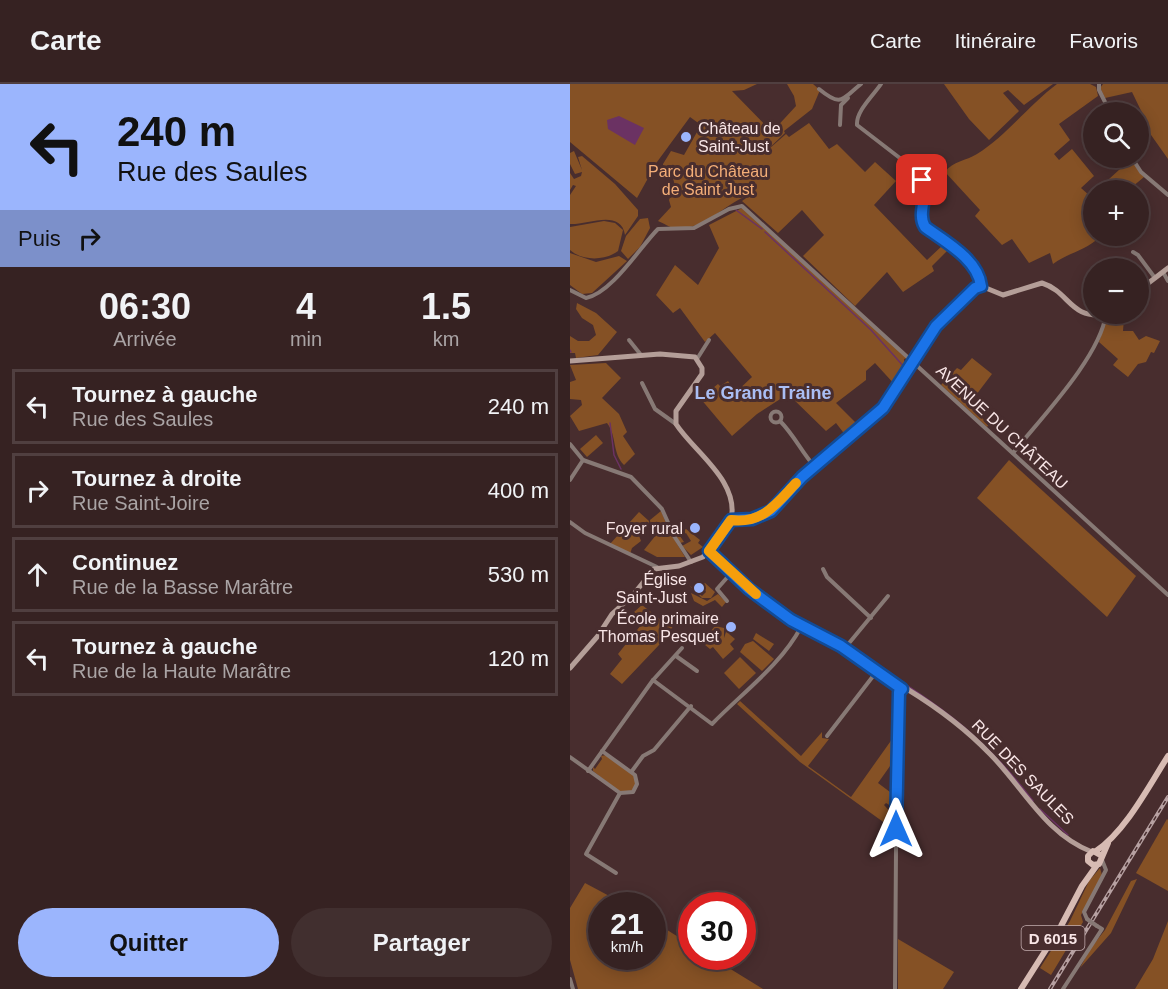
<!DOCTYPE html>
<html lang="fr">
<meta charset="utf-8">
<style>
:root{--surface:#362222;--page:#412f2f;--text:#f1f3f6;--muted:#aaa4a5;--line:#503f40;--accent:#9bb5fd}
body{margin:0;font-family:Helvetica,sans-serif;background:var(--page);color:var(--text);height:100vh;display:flex;flex-direction:column;font-size:22px;white-space:nowrap}
*{box-sizing:border-box;margin:0}
p{font-size:20px;color:var(--muted)}
.icon{flex:none;width:33px;height:33px;fill:none;stroke:currentColor;stroke-width:2;stroke-linecap:round;stroke-linejoin:round}
.map{position:relative;flex:1;overflow:hidden}
.panel{display:flex;flex-direction:column;background:var(--surface);width:570px}
.panel>*{flex:none}
.top-card{background:#9bb5fd;color:#111;overflow:hidden}
.controls{position:absolute;left:513px;top:18px;display:grid;gap:12px}
.controls a{display:grid;place-items:center;width:66px;height:66px;border-radius:50%;background:var(--surface);box-shadow:0 3px 15px #0003,0 0 0 2px var(--line);font-size:30px}
.speed{position:absolute;left:18px;top:808px;display:flex;gap:12px;font-size:30px;font-weight:700;text-align:center}
.speed>*{display:grid;place-content:center;width:78px;height:78px;border-radius:50%;background:var(--surface);box-shadow:0 3px 15px #0003,0 0 0 2px var(--line);line-height:1}
.speed small{font-size:15px;font-weight:400}
.speed .limit{border:9px solid #d22;background:#fff;color:#111}
.pin{position:absolute;display:grid;place-items:center;width:51px;height:51px;color:#fff;margin:-26px;border-radius:12px;box-shadow:0 3px 9px #0006}
.me{position:absolute;width:66px;margin:-33px;rotate:0deg;stroke-linejoin:round;filter:drop-shadow(0 0 4px #0008)}
.turn{display:flex;align-items:center;gap:21px;height:126px;padding:0 18px;font-size:27px}
.turn .icon{width:78px;height:78px;stroke-width:2.5}
.turn b{display:block;font-size:42px;line-height:51px}
.then{display:flex;align-items:center;height:57px;padding:0 18px;background:#0003;gap:12px;font-size:22px}
.eta{display:flex;justify-content:space-evenly;align-items:center;height:102px;text-align:center}
.eta b{font-size:36px;font-weight:600;line-height:42px}
.cta{display:flex;gap:12px;margin-top:auto;padding:12px 18px}
.cta a{flex:1;height:69px;border-radius:36px;background:var(--accent);color:#111;font-size:24px;font-weight:600;line-height:69px;text-align:center}
.cta a+a{background:var(--page);color:var(--text)}
ul{padding:0;list-style:none}
li{display:flex;align-items:center;gap:18px;height:75px;margin:0 12px 9px;padding:0 6px;border:3px solid var(--line);border-radius:0px}
li div{flex:1}
li b{display:block;font-size:22px}
li em{font-style:normal}
header{display:flex;align-items:center;gap:36px;box-sizing:border-box;height:84px;padding:0 30px;background:var(--surface);border-bottom:2px solid var(--line)}
header strong{font-size:28px}
nav{display:flex;gap:33px;margin-inline-start:auto;font-size:21px}
main{display:flex;flex:1;min-height:0}
.map>svg:first-child{display:block}
</style>
<header>
<strong>Carte</strong>
<nav><a>Carte</a><a>Itinéraire</a><a>Favoris</a></nav>
</header>
<main>
<section class="panel">
<div class="top-card">
<div class="turn"><svg class="icon" aria-label="left" viewBox="0 0 24 24"><path d="M17 20v-9H6M10 6l-5 5 5 5"/></svg><div><b>240 m</b>Rue des Saules</div></div>
<div class="then">Puis<svg class="icon" aria-label="right" viewBox="0 0 24 24"><path d="M7 20v-9h11M14 6l5 5-5 5"/></svg></div>
</div>
<div class="eta">
<div><b>06:30</b><p>Arrivée</p></div>
<div><b>4</b><p>min</p></div>
<div><b>1.5</b><p>km</p></div>
</div>
<ul>
<li><svg class="icon" aria-label="left" viewBox="0 0 24 24"><path d="M17 20v-9H6M10 6l-5 5 5 5"/></svg><div><b>Tournez à gauche</b><p>Rue des Saules</p></div><em>240 m</em></li>
<li><svg class="icon" aria-label="right" viewBox="0 0 24 24"><path d="M7 20v-9h11M14 6l5 5-5 5"/></svg><div><b>Tournez à droite</b><p>Rue Saint-Joire</p></div><em>400 m</em></li>
<li><svg class="icon" aria-label="ahead" viewBox="0 0 24 24"><path d="M12 20V5M6 11l6-6 6 6"/></svg><div><b>Continuez</b><p>Rue de la Basse Marâtre</p></div><em>530 m</em></li>
<li><svg class="icon" aria-label="left" viewBox="0 0 24 24"><path d="M17 20v-9H6M10 6l-5 5 5 5"/></svg><div><b>Tournez à gauche</b><p>Rue de la Haute Marâtre</p></div><em>120 m</em></li>
</ul>
<div class="cta"><a>Quitter</a><a>Partager</a></div>
</section>
<div class="map">
<svg width="598" height="905" viewBox="0 0 598 905">
<rect width="100%" height="100%" fill="#482d2e"/>
<g fill="#855125">
<path d="M0,0H187L174,6L162,7L202,48L226,22L224,12L217,0H243L250,6L242,25L214,47L215,49L192,71L216,50L219,53L239,39L259,65L267,60L295,88L305,78L326,97L304,121L357,176L374,160L380,164L362,182L364,187L333,208L317,188L285,222L233,172L254,151L232,126L208,149L172,117L182,110C156,117 136,147 106,144C99,144 94,139 88,137L101,123L99,116L105,102L102,90L93,85V80L101,67L114,71L131,41L120,33L87,78L67,114L0,58Z"/>
<polygon points="374,0 483,0 454,21 438,6 433,9 449,27 419,56 399,35"/>
<path d="M487,0H520L526,3L528,12L489,40L500,56L484,70L489,76L502,65L524,92L511,104L520,112L523,110L524,152H531C514,168 501,167 483,180L480,169L459,179L442,155L432,161L405,132L410,126L375,88C383,77 396,77 407,70C436,52 459,21 487,0Z"/>
<polygon points="533,0 598,0 598,75 574,41 577,39 562,8 535,14 530,4"/>
<path d="M4,67L12,86L8,73L12,72L45,100L68,126V132L55,151C51,124 17,141 0,140V111L6,102L3,101L0,106V89L4,95L11,92L12,88L5,90L0,80V69Z"/>
<polygon points="561,75 574,93 562,103 564,106 527,106"/>
<polygon points="172,124 337,274 334,275 335,289 326,302 305,279 296,287 296,296 266,319 289,342 276,352 266,339 256,347 218,310 187,330 162,352 130,314 148,300 150,302 158,297 166,308 182,293 145,249 135,258 110,224 103,229 86,211 105,181 128,201 149,164 139,141"/>
<polygon points="78,134 80,144 70,163 58,175 51,167 56,152 70,135"/>
<path d="M34,137L45,139L53,146L48,167C35,177 12,177 0,166V143Z"/>
<polygon points="0,169 26,178 49,172 57,177 22,209 12,210 0,201"/>
<polygon points="7,219 26,229 47,248 28,271 6,274 5,269 0,269 0,252 8,257 19,257 26,251 23,241 12,234 6,225"/>
<polygon points="541,230 549,230 554,234 553,247 563,247 569,256 576,252 590,257 584,269 581,268 576,278 568,280 558,293 543,281 548,275 529,258 537,232"/>
<polygon points="402,274 422,290 406,311 402,307 393,317 419,340 417,343 371,301 387,284 391,286"/>
<path d="M36,279L51,294L32,314L49,330L57,348L53,352L65,370L54,381C42,369 47,352 37,339L9,347L0,332L12,321L11,316L0,315V298L6,296L0,281Z"/>
<polygon points="26,351 33,359 17,373 10,365"/>
<polygon points="439,376 566,492 537,533 407,414"/>
<polygon points="91,427 97,441 84,446 81,443 80,436"/>
<polygon points="69,428 79,437 78,442 68,449 71,457 62,464 60,470 40,460"/>
<polygon points="98,445 115,473 87,473 74,466 86,451"/>
<polygon points="116,445 130,456 128,459 133,463 121,471 112,462 121,457 116,449 110,452 114,458 110,459 106,452"/>
<polygon points="135,499 145,508 141,514 132,514 119,501 132,512 136,508 132,501"/>
<polygon points="121,509 137,517 148,510 156,518 152,523 145,516 133,522 124,517"/>
<polygon points="72,521 91,536 96,537 100,532 107,537 89,561 52,600 40,590 52,575 48,570 75,536 64,528"/>
<polygon points="145,542 154,544 154,554 158,542 162,547 159,550 165,555 160,560 164,565 153,575 143,563 140,565 129,556 132,551 136,553"/>
<polygon points="186,549 204,560 199,567 183,555"/>
<polygon points="183,557 204,575 192,587 170,568 175,560"/>
<polygon points="170,573 186,589 169,605 154,589"/>
<polygon points="170,617 231,672 252,648 252,654 259,655 238,682 281,713 325,651 325,675 308,699 324,711 324,724 316,719 314,721 324,732 323,745 230,678 167,620"/>
<polygon points="36,671 64,691 67,698 62,707 50,708 23,687 23,683 25,685 32,675 31,672"/>
<polygon points="597,735 598,736 598,807 566,789"/>
<polygon points="530,784 532,791 511,831 513,838 481,891 470,884 500,837 519,797"/>
<polygon points="567,795 541,849 510,884 520,865 535,846 561,797"/>
<polygon points="15,799 58,822 32,822 32,873 82,873 83,837 121,861 122,873 141,873 193,905 8,905 0,876 0,824"/>
<polygon points="598,837 598,905 565,905 583,875"/>
<polygon points="328,855 384,888 373,905 328,905"/>
</g>
<polygon fill="#6b3263" points="49,32 74,44 65,61 38,45 37,36"/>
<g fill="none" stroke-linecap="round" stroke-linejoin="round">
<g stroke="#6b3263" stroke-width="1.5">
<polyline points="166,126 192,145"/>
<polyline points="195,148 301,246 336,285"/>
<polyline points="0,266 1,268"/>
<polyline points="40,339 44,371 51,385"/>
<path d="M330,597C386,633 422,663 463,717"/>
<polyline points="470,725 498,751"/>
</g>
<g stroke="#877975" stroke-width="4">
<path d="M311,0C303,12 286,27 287,41L335,78L352,96L355,104L351,135L355,143C374,157 408,175 411,202"/>
<polyline points="529,0 529,6 540,28"/>
<path d="M249,5C272,24 272,15 291,0"/>
<polyline points="270,41 271,21 278,14"/>
<polyline points="562,74 571,88 598,111"/>
<polyline points="563,168 568,171 585,194"/>
<polyline points="593,188 598,197"/>
<path d="M0,206L16,214C42,209 70,163 88,145L124,144L159,125L172,122L598,511"/>
<polyline points="59,256 71,271"/>
<polyline points="127,275 139,256"/>
<polyline points="72,299 85,325 106,340"/>
<circle cx="206" cy="333" r="5.5"/>
<path d="M210,337C224,351 231,367 244,382"/>
<polyline points="0,360 13,376 61,393 92,425 104,452 121,478"/>
<path d="M443,369C471,334 530,273 536,230"/>
<polyline points="0,396 13,376"/>
<polyline points="0,438 15,449 87,483"/>
<polyline points="253,485 257,493 301,534"/>
<polyline points="157,517 147,505 162,488"/>
<polyline points="275,564 318,512"/>
<polyline points="106,572 127,587"/>
<polyline points="83,596 112,564"/>
<polyline points="257,652 307,587"/>
<polyline points="0,673 50,709 63,708 67,700 65,691 32,667"/>
<path d="M18,687L83,596L142,640C172,609 211,581 231,543"/>
<polyline points="62,687 73,672 84,666 121,622"/>
<polyline points="46,789 16,770 50,709"/>
<polyline points="517,835 514,828 536,786 532,776"/>
<polyline points="0,895 3,905"/>
<polyline points="325,905 327,630 329,608 332,605"/>
<polyline points="493,905 532,845 527,842"/>
</g>
<g stroke="#b49e98" stroke-width="5">
<polyline points="568,207 598,184"/>
<path d="M0,277L90,270L125,273L132,284V290L106,327V340C124,368 170,397 161,436"/>
<path d="M139,467L179,505L221,536L275,564L332,605H337C368,624 395,644 420,670C453,703 475,750 522,768"/>
<path d="M0,584L27,553L42,530L63,511L84,485L109,482L133,473L161,436L182,435L201,427L232,393L313,324L366,242L405,204L411,202L433,211L472,199C500,208 500,236 536,230"/>
</g>
<g stroke="#d7bbb3" stroke-width="6">
<path d="M526,767C555,748 579,702 598,672"/>
<polyline points="532,772 523,767 518,772 518,777 523,781 529,780 538,759"/>
<polyline points="451,905 491,842 512,802 527,781"/>
</g>
<g stroke="#b7a1a2" stroke-width="4">
<polyline id="rail" points="480,905 598,713"/>
</g>
<use href="#rail" stroke="#482d2e" stroke-width="1.5" stroke-dasharray="4.5" stroke-linecap="butt"/>
<polyline stroke="#877975" stroke-width="4" points="517,835 527,842"/>
</g>
<g fill="none" stroke-linecap="round" stroke-linejoin="round">
<g stroke="#114b97" stroke-width="15">
<path id="route" d="M326,745L329,608L332,605L271,562L221,536L179,505L139,467L161,436L182,435L201,427L232,393L313,324L366,242L405,204L411,202C408,175 374,157 355,143C346,128 360,111 352,96"/>
</g>
<use href="#route" stroke="#1a73e8" stroke-width="10"/>
<path stroke="#f59e0b" stroke-width="10" d="M186,510L139,467L161,436C193,440 206,420 226,399"/>
</g>
<g fill="#9bb5fd" stroke="#482d2e" stroke-width="2">
<circle cx="116" cy="53" r="6"/>
<circle cx="125" cy="444" r="6"/>
<circle cx="129" cy="504" r="6"/>
<circle cx="161" cy="543" r="6"/>
</g>
<g text-anchor="middle" dominant-baseline="central" stroke-width="6" stroke-linejoin="round" paint-order="stroke">
<rect fill="#482d2e" stroke="#c4aeb0" stroke-width="1.5" x="451.5" y="842" width="63" height="24" rx="4.5"/>
<g font-size="15" font-weight="bold" fill="#f9e6e7">
<text x="483" y="854">D 6015</text>
</g>
<g font-size="16" fill="#f9e6e7" stroke="#482d2e" text-anchor="end">
<text x="128" y="44" text-anchor="start">Château de<tspan x="128" dy="18">Saint-Just</tspan></text>
<text x="113" y="444">Foyer rural</text>
<text x="117" y="495">Église<tspan x="117" dy="18">Saint-Just</tspan></text>
<text x="149" y="534">École primaire<tspan x="149" dy="18">Thomas Pesquet</tspan></text>
</g>
<g font-size="16" fill="#f4ae78" stroke="#482d2e">
<text x="138" y="87">Parc du Château<tspan x="138" dy="18">de Saint Just</tspan></text>
</g>
<g font-size="16" fill="#f9e6e7" stroke="#482d2e">
<text transform="translate(432 343) rotate(43)">AVENUE DU CHÂTEAU</text>
<text transform="translate(453 688) rotate(46)">RUE DES SAULES</text>
</g>
<g font-size="18" font-weight="bold" fill="#aabef4" stroke="#482d2e">
<text x="193" y="309">Le Grand Traine</text>
</g>
</g>
</svg>
<div class="controls">
<a><svg class="icon" aria-label="search" viewBox="0 0 24 24"><circle cx="10" cy="10" r="6"/><path d="M15 15l6 6"/></svg></a>
<a>+</a>
<a>−</a>
</div>
<div class="speed"><div>21<small>km/h</small></div><div class="limit">30</div></div>
<div class="pin" style="left:352px;top:96px;background:#d93025"><svg class="icon" aria-label="arrive" viewBox="0 0 24 24"><path d="M6 21V4h12l-3 4 3 4H6"/></svg></div>
<svg class="me" style="left:326px;top:745px" viewBox="-20 -20 40 40"><path d="M0-17L14 15 0 8-14 15z" fill="#1a73e8" stroke="#fff" stroke-width="4"/></svg>
</div>
</main>
